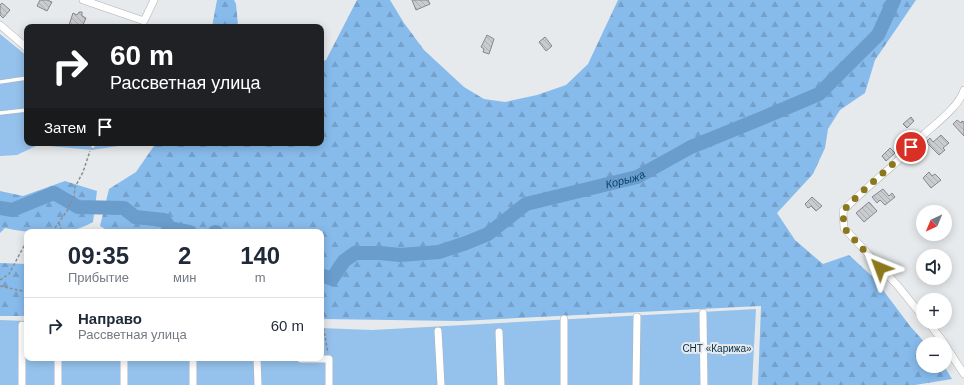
<!DOCTYPE html>
<html lang="ru">
<meta charset="utf-8">
<style>
:root{--surface:#fff;--page:#f6f6f7;--text:#1f2937;--muted:#747a83;--line:#e0e1e3}
body{margin:0;font-family:Arial,sans-serif;background:var(--page);color:var(--text);height:100vh;display:flex;flex-direction:column;font-size:15px;white-space:nowrap}
*{box-sizing:border-box;margin:0}
p{font-size:13px;color:var(--muted)}
.icon{flex:none;width:22px;height:22px;fill:none;stroke:currentColor;stroke-width:2;stroke-linecap:round;stroke-linejoin:round}
.map{position:relative;flex:1;overflow:hidden}
.sheet{position:absolute;left:24px;top:229px;width:300px;height:132px;display:flex;flex-direction:column;background:var(--surface);border-radius:8px;box-shadow:0 2px 10px #0003}
.sheet>*{flex:none}
.hud{position:absolute;left:24px;top:24px;width:300px;height:122px;border-radius:8px;box-shadow:0 2px 10px #0003;background:#202124;color:#fff;overflow:hidden}
.needle{width:26px;rotate:224deg}
.controls{position:absolute;left:916px;top:205px;display:grid;gap:8px}
.controls a{display:grid;place-items:center;width:36px;height:36px;border-radius:50%;background:var(--surface);box-shadow:0 2px 10px #0003;font-size:20px}
.pin{position:absolute;display:grid;place-items:center;width:34px;height:34px;color:#fff;margin:-17px;border:2px solid #fff;border-radius:50%;box-shadow:0 1px 4px #0007}
.me{position:absolute;width:44px;margin:-22px;rotate:316deg;stroke-linejoin:round;filter:drop-shadow(0 0 3px #0008)}
.turn{display:flex;align-items:center;gap:14px;height:84px;padding:0 20px;font-size:18px}
.turn .icon{width:52px;height:52px;stroke-width:2.5}
.turn b{display:block;font-size:28px;line-height:34px}
.then{display:flex;align-items:center;height:38px;padding:0 20px;background:#0003;gap:8px;font-size:15px}
.eta{display:flex;justify-content:space-evenly;align-items:center;height:68px;text-align:center}
.eta b{font-size:24px;font-weight:700;line-height:28px}
ul{padding:0;list-style:none}
li{display:flex;align-items:center;gap:12px;height:56px;padding:0 20px;border-top:1px solid var(--line)}
li div{flex:1}
li b{display:block;font-size:15px}
li em{font-style:normal}
.map>svg:first-child{display:block}
</style>
<div class="map">
<svg width="964" height="385" viewBox="0 0 964 385">
<defs>
<pattern id="forest-firs" width="22" height="20" patternUnits="userSpaceOnUse"><rect width="22" height="20" fill="#87bbec"/><path d="M5 1l3.5 6h-7zM16 11l3.5 6h-7z" fill="#74a0ca"/></pattern>
<pattern id="building-back-hatch" width="6" height="6" patternUnits="userSpaceOnUse"><rect width="6" height="6" fill="#c9cbce"/><path d="M-1 5l2 2M0 0l6 6M5-1l2 2" fill="none" stroke="#acaeb1"/></pattern>
</defs>
<rect width="100%" height="100%" fill="#e7eaec"/>
<g fill="url(#forest-firs)">
<polygon points="217,0 234,0 236,4 238,25 239,27 212,27"/>
<polygon points="357,0 390,0 404,23 424,50 464,87 484,99 505,102 537,95 566,85 588,64 618,0 916,0 875,60 865,93 840,110 828,129 825,148 813,174 777,213 795,240 823,264 849,255 874,278 910,326 926,344 923,344 923,366 944,366 952,379 915,385 758,385 761,306 459,321 321,319 321,232 110,232 100,226 109,189 136,172 156,143 189,146 192,143 321,143 321,62 326,60"/>
<path d="M65,181L97,191L93,222C68,237 33,234 5,228L0,233V191L23,196Z"/>
<polygon points="0,263 27,264 27,316 0,316"/>
</g>
<g fill="#95c2ec">
<polygon points="0,34 27,56 27,143 138,143 92,150 38,145 17,155 0,156"/>
<polygon points="756,309 752,385 0,385 0,320 27,321 27,358 321,358 321,328 372,330"/>
</g>
<g fill="none" stroke-linecap="round" stroke-linejoin="round">
<g stroke="#6a9dcc" stroke-width="14">
<polyline points="0,208 12,210 54,193 78,207 124,208 135,217 164,220 170,228 190,232"/>
<polyline points="215,232 216,232"/>
<path id="s1" d="M321,275L332,279L344,261L355,253H380L400,255L439,252L466,243L488,234L526,204L637,177L691,147L760,119L819,94L878,35L894,0"/>
</g>
</g>
<g fill="url(#building-back-hatch)" stroke="#858789">
<polygon points="40,0 47,0 52,2 47,11 37,6"/>
<polygon points="412,0 428,0 430,4 416,10"/>
<polygon points="2,3 10,10 3,18 0,15 0,5"/>
<polygon points="79,12 82,12 82,16 86,18 82,27 74,27 69,25 73,13 77,15"/>
<polygon points="487,35 494,39 489,54 483,52 484,49 481,47"/>
<polygon points="545,37 552,46 546,51 539,42"/>
<polygon points="911,117 914,121 907,128 903,124"/>
<polygon points="957,120 961,123 962,121 964,122 964,136 953,124"/>
<polygon points="941,135 949,143 943,148 945,150 939,155 927,143 928,142 927,141 930,138 933,142"/>
<polygon points="890,148 895,153 886,161 882,156"/>
<polygon points="929,172 932,176 935,174 941,180 931,188 923,178"/>
<polygon points="883,189 889,196 892,193 895,197 885,205 880,200 877,203 872,197"/>
<polygon points="812,197 822,206 816,211 811,206 808,208 805,204"/>
<polygon points="869,202 877,211 864,222 856,213"/>
</g>
<g fill="none" stroke-linecap="round" stroke-linejoin="round">
<g stroke="#aeb0b3" stroke-width="4.5">
<g id="service">
<polyline points="0,82 27,78"/>
<polyline points="0,113 27,110"/>
<polyline points="92,143 93,146"/>
</g>
</g>
<g stroke="#aeb0b3" stroke-width="8">
<g id="minor">
<polyline points="83,0 144,21 154,0"/>
<polyline points="0,25 27,48"/>
<polyline points="703,313 704,385"/>
<path d="M923,317L898,286L844,228L843,211C858,195 874,182 891,167C901,158 911,147 921,137C934,125 959,107 964,90"/>
<polyline points="564,319 564,385"/>
<polyline points="928,322 945,344"/>
<polyline points="438,331 441,385"/>
<polyline points="499,332 501,385"/>
<polyline points="945,345 964,374"/>
<polyline points="257,358 258,385"/>
<polyline points="301,359 329,359 329,385"/>
<polyline points="22,385 22,325"/>
<polyline points="58,385 58,358"/>
<polyline points="124,385 124,358"/>
<polyline points="193,385 193,358"/>
<polyline points="636,385 637,317"/>
</g>
</g>
<g stroke="#8c8d8f" stroke-width="1.5" stroke-dasharray="3 2" stroke-linecap="butt">
<polyline points="59,223 62,232"/>
<polyline points="52,232 67,211 74,197 75,187 83,172 90,151"/>
<polyline points="0,280 9,274 24,246 27,246"/>
<polyline points="0,286 27,292"/>
<polyline points="321,325 323,325 328,353"/>
</g>
<use href="#service" stroke="#fff" stroke-width="3.5"/>
<use href="#minor" stroke="#fff" stroke-width="7"/>
</g>
<g fill="none" stroke-linecap="round" stroke-linejoin="round">
<path stroke="#8b781d" stroke-width="7" stroke-dasharray="0 12.6" d="M880,268L844,228L843,211C864,188 889,169 911,147"/>
</g>
<g text-anchor="middle" dominant-baseline="central" stroke-width="4" stroke-linejoin="round" paint-order="stroke">
<g font-size="10" fill="#042d4c" stroke="#e7eaec">
<text x="717" y="348">СНТ «Карижа»</text>
</g>
<g font-size="11" font-style="italic" fill="#064471" stroke="#e7eaec">
<text stroke="none"><textPath href="#s1" startOffset="334">Корыжа</textPath></text>
</g>
</g>
</svg>
<div class="controls">
<a><svg class="needle" viewBox="-14 -14 28 28"><path d="M0-13l5 13h-10z" fill="#e53935"/><path d="M0 13l5-13h-10z" fill="#747a83"/></svg></a>
<a><svg class="icon" aria-label="sound" viewBox="0 0 24 24"><path d="M4 9h4l5-4v14l-5-4H4zM17 9q2 3 0 6"/></svg></a>
<a>+</a>
<a>−</a>
</div>
<div class="pin" style="left:911px;top:147px;background:#d93025"><svg class="icon" aria-label="arrive" viewBox="0 0 24 24"><path d="M6 21V4h12l-3 4 3 4H6"/></svg></div>
<svg class="me" style="left:880px;top:268px" viewBox="-20 -20 40 40"><path d="M0-17L14 15 0 8-14 15z" fill="#8b781d" stroke="#fff" stroke-width="4"/></svg>
<div class="hud">
<div class="turn"><svg class="icon" aria-label="right" viewBox="0 0 24 24"><path d="M7 20v-9h11M14 6l5 5-5 5"/></svg><div><b>60 m</b>Рассветная улица</div></div>
<div class="then">Затем<svg class="icon" aria-label="arrive" viewBox="0 0 24 24"><path d="M6 21V4h12l-3 4 3 4H6"/></svg></div>
</div>
<section class="sheet">
<div class="eta">
<div><b>09:35</b><p>Прибытие</p></div>
<div><b>2</b><p>мин</p></div>
<div><b>140</b><p>m</p></div>
</div>
<ul>
<li><svg class="icon" aria-label="right" viewBox="0 0 24 24"><path d="M7 20v-9h11M14 6l5 5-5 5"/></svg><div><b>Направо</b><p>Рассветная улица</p></div><em>60 m</em></li>
</ul>
</section>
</div>
